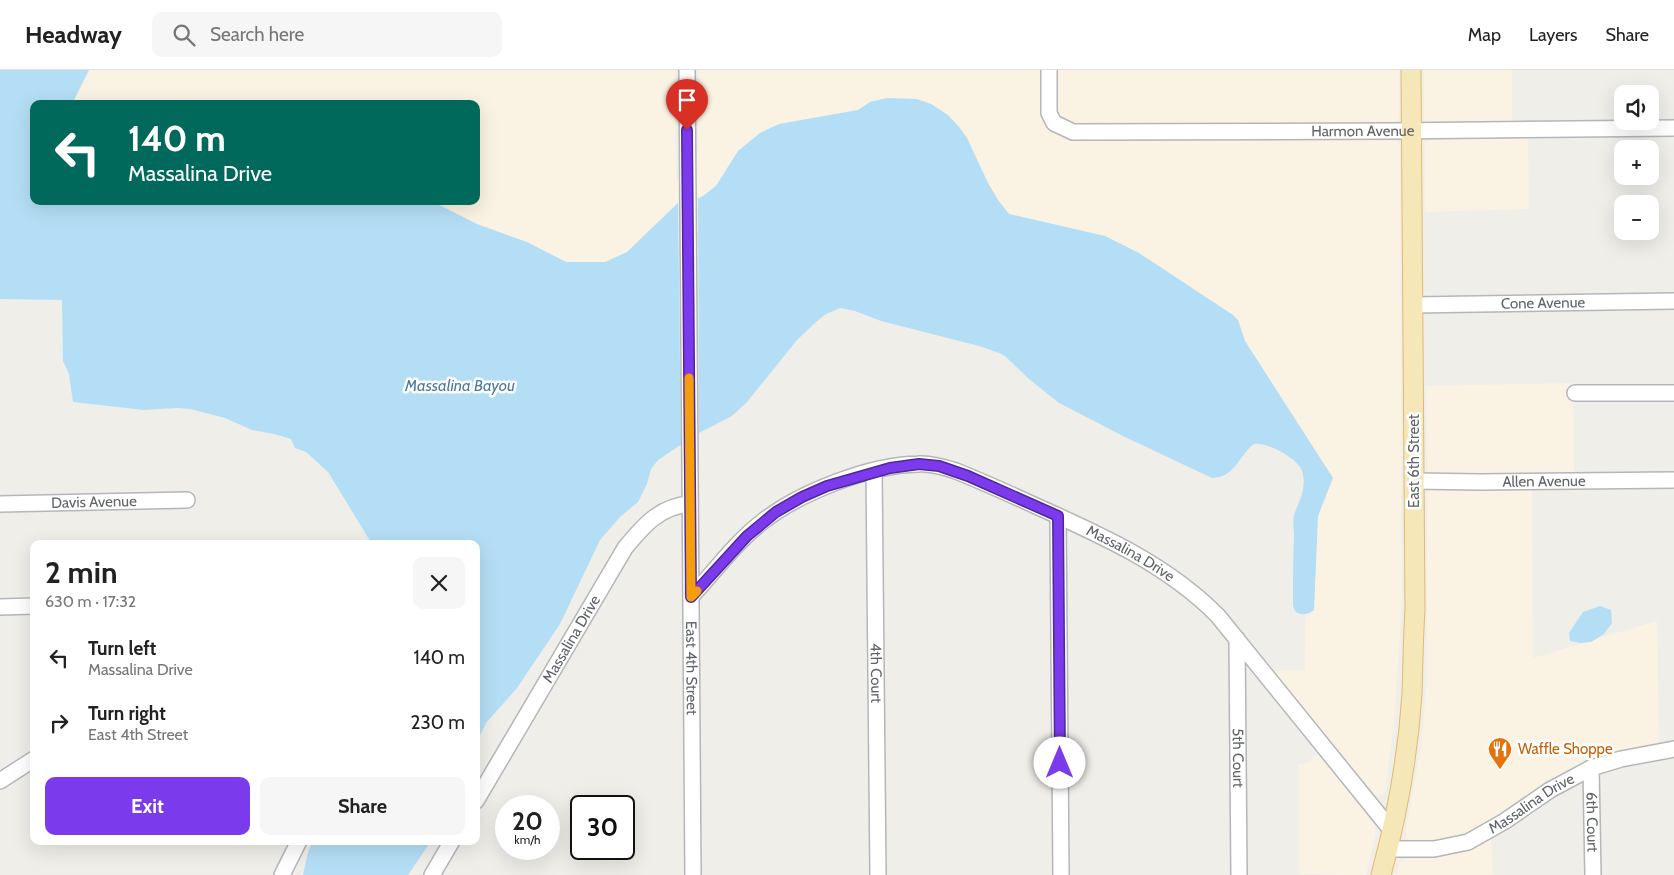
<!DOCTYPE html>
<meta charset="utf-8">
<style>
:root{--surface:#fff;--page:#f6f6f6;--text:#222;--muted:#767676;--line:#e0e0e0;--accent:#7c3aed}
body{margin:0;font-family:Cabin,sans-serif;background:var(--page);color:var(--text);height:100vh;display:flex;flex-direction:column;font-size:19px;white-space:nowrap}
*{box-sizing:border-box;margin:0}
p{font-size:16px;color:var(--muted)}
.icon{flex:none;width:28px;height:28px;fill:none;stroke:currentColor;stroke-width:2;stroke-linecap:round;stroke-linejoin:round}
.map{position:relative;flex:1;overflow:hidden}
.drawer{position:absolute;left:30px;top:470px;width:450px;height:305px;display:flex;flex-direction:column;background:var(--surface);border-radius:10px;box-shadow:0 5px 20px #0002}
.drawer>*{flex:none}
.banner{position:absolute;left:30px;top:30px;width:450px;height:105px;border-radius:10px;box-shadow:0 5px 20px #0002;background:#00695c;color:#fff;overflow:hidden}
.controls{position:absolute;left:1614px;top:15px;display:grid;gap:10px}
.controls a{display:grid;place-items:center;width:45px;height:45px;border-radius:10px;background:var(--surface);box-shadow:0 5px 20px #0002;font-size:25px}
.speed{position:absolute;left:495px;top:725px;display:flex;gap:10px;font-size:25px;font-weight:700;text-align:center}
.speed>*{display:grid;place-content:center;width:65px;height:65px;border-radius:50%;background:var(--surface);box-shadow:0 5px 20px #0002;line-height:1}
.speed small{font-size:12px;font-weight:400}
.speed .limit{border:2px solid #111;border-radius:8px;background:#fff;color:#111}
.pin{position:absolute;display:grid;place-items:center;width:42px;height:42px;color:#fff;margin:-51px -21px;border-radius:50% 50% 50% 0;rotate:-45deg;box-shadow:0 0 5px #0007}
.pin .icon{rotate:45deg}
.me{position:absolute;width:55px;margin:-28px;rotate:0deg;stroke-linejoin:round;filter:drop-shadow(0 0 4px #0008)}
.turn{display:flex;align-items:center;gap:18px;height:105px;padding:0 15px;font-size:22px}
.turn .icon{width:65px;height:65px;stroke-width:2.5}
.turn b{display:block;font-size:35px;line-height:42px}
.round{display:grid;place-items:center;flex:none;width:52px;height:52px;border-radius:10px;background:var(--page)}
.summary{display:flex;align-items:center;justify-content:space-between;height:85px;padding:0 15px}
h1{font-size:30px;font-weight:700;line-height:38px}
.action{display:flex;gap:10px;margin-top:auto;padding:10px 15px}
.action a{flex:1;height:58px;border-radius:10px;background:var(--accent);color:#fff;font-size:20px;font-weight:700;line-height:58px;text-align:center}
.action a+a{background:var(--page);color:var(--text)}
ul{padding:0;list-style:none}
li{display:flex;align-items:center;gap:15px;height:65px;padding:0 15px}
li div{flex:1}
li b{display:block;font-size:19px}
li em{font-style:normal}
header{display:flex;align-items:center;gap:30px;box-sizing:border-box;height:70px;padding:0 25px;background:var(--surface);border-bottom:1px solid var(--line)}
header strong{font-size:24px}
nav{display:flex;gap:28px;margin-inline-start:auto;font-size:18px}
.search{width:350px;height:45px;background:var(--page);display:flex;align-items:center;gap:12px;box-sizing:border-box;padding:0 18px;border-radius:10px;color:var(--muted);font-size:19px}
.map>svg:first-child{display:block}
</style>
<header>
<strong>Headway</strong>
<div class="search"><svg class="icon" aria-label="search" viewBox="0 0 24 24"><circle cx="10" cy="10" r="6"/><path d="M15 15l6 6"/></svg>Search here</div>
<nav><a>Map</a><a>Layers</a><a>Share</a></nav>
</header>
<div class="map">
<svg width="1674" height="805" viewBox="0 0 1674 805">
<rect width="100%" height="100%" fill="#f0eee9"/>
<g fill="#faf3e3">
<polygon points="89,0 675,0 676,111 680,111 681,130 627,182 605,192 566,192 527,172 477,154 431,131 476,131 476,34 72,34"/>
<polygon points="698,0 1044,0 1054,61 1067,68 1386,68 1397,71 1400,75 1402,530 1394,655 1385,721 1382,725 1373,726 1269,601 1305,600 1306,430 1333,408 1245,271 1238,250 1233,245 1139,183 1105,166 1009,144 998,130 988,113 967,68 960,58 943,41 931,34 917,29 887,28 870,32 858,40 779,54 760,63 738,81 716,115 703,126 695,130 695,95 698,80"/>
<polygon points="1055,0 1399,0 1399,48 1396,54 1069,54 1063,52 1056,38"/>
<polygon points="1424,0 1512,0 1512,54 1426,53 1424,50"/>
<polygon points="1528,66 1529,139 1425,142 1425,72 1437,68"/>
<polygon points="1573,313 1574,407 1429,404 1427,402 1426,316"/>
<polygon points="1434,418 1532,419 1533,588 1657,551 1659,678 1625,684 1472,764 1448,771 1412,772 1406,768 1406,759 1421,677 1427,611 1427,422 1430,419"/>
<polygon points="1319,682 1375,755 1376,763 1366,805 1299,804 1299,694 1306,694"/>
<polygon points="1491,766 1493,805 1396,805 1399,794 1404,790 1417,787 1455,783 1475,776"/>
</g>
<g fill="#b4def5">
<path d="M0,0H89L72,34H34V131H431L477,154L527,172L566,192H605L627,182L681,130H695L703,126L716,116L738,81L760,63L779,54L858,40L870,32L887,28L917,29L931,34L948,45L960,58L967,68L988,113L998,130L1009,144L1105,166L1139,183L1233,245L1238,250L1245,271L1333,408L1318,446L1314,540C1308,545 1301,546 1295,541L1293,536C1293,512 1293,489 1294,466C1294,459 1292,449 1295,442C1300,430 1307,416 1302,401C1298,388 1267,372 1254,374C1238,386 1236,407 1212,408L1125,367L1059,333L1029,309L1005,286L999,283L979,276L881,251L855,241L840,238L826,244L816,252L797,270L747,332L732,346L697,364L658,390L651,399L647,414L638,432L620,447L600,470L560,554L517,618L486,653L476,674V474H372L328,402L306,382L295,378L291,369L274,364L252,360L225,348L190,339L177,338L144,340L73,332L69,304L63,291L62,230L0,229Z"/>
<polygon points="1600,536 1611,540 1612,553 1604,564 1591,572 1581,573 1570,571 1569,563 1583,542"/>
<polygon points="313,771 431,771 408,805 303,805 308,782"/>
</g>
<polygon fill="#f0eee9" points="698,126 699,366 681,378 678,129"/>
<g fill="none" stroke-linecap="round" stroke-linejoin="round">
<g stroke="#b4b6b9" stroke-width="18">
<g id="minor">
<path id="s1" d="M687,0L693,805"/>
<path id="s2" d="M1049,0V43L1054,53L1073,62L1393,61L1674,58"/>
<path id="s3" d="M1413,235L1674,231"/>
<polyline points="1575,323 1674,323"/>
<path id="s4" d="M874,401L878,805"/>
<path id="s5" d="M1414,411L1481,412L1674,410"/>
<path id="s6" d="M0,434L187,430"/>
<polyline points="1058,446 1061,805"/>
<path id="s7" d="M691,527C714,502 735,473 762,452C800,422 870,395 918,394C931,393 944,397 956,401C983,412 1010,424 1036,436C1101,465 1168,495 1218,546L1392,761"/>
<polyline points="0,537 34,536"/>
<path id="s8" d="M1237,569L1239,805"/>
<path id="s9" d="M1591,698L1593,805"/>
<polyline points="0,711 34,689"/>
<path id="s10" d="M476,731L625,478C643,456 660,436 690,434"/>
<path id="s11" d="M1388,779H1434L1468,772L1505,751L1550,720L1591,698L1621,689L1674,679"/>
<polyline points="282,805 299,771"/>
<polyline points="432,805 452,771"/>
</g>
</g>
<g stroke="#e1b971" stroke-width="21">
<path id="major" d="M1381,805C1397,746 1408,685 1412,624C1413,596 1413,568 1415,540L1411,0"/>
</g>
<use href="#minor" stroke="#fff" stroke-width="15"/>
<use href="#major" stroke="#f5e7b8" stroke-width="19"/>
</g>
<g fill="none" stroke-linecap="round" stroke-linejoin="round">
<g stroke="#51269a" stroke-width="12">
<polyline id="route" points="687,60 691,527 747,466 776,442 802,427 827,416 890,398 919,394 939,396 968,406 1058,446 1060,693"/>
</g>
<use href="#route" stroke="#7c3aed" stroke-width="9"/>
<polyline stroke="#f59e0b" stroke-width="9" points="689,308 691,527 697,521"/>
</g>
<defs>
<g id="restaurant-pin" transform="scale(1.25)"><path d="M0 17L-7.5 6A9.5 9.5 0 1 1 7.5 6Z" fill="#e8710a" stroke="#fff"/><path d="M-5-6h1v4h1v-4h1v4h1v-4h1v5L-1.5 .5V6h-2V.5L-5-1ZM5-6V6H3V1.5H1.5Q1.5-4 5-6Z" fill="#fff"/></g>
</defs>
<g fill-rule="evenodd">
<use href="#restaurant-pin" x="1500" y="679"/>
</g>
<g text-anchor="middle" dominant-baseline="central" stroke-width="5" stroke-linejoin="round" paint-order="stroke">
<g font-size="15" fill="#606467" stroke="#fff">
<text stroke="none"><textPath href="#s2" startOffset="365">Harmon Avenue</textPath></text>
<text stroke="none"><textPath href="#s3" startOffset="130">Cone Avenue</textPath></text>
<text transform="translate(1414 391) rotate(-90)">East 6th Street</text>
<text stroke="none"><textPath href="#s5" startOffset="130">Allen Avenue</textPath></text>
<text stroke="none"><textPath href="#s6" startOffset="94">Davis Avenue</textPath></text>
<text stroke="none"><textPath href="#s7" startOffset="504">Massalina Drive</textPath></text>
<text stroke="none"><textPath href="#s10" startOffset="188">Massalina Drive</textPath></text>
<text stroke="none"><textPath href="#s1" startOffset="598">East 4th Street</textPath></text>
<text stroke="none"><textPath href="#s4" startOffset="202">4th Court</textPath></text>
<text stroke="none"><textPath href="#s8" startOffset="119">5th Court</textPath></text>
<text stroke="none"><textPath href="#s11" startOffset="155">Massalina Drive</textPath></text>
<text stroke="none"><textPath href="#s9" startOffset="54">6th Court</textPath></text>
</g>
<g font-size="15" fill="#c56008" stroke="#fff" text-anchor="start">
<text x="1518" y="679">Waffle Shoppe</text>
</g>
<g font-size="16" font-style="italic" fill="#4d7b9d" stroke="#fff">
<text x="460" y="315">Massalina Bayou</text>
</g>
</g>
</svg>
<div class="controls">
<a><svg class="icon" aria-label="sound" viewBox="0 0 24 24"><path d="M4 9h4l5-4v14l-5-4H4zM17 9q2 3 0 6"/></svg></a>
<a>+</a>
<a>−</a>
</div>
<div class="speed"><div>20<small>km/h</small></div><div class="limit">30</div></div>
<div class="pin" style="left:687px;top:60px;background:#d93025"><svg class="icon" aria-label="arrive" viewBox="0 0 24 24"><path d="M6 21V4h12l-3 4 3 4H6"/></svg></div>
<svg class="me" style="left:1060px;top:693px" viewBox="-20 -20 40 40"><circle r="19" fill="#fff"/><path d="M0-13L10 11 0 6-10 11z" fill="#7c3aed"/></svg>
<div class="banner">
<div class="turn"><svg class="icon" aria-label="left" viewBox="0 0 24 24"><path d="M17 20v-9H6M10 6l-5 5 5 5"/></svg><div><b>140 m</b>Massalina Drive</div></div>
</div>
<section class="drawer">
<div class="summary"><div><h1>2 min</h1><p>630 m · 17:32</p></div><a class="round"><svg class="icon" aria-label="close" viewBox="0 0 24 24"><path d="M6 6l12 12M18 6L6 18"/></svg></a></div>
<ul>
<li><svg class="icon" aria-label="left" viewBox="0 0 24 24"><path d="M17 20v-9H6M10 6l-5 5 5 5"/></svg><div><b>Turn left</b><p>Massalina Drive</p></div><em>140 m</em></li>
<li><svg class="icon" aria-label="right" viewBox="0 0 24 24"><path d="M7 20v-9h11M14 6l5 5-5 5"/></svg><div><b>Turn right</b><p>East 4th Street</p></div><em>230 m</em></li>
</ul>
<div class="action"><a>Exit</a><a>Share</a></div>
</section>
</div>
